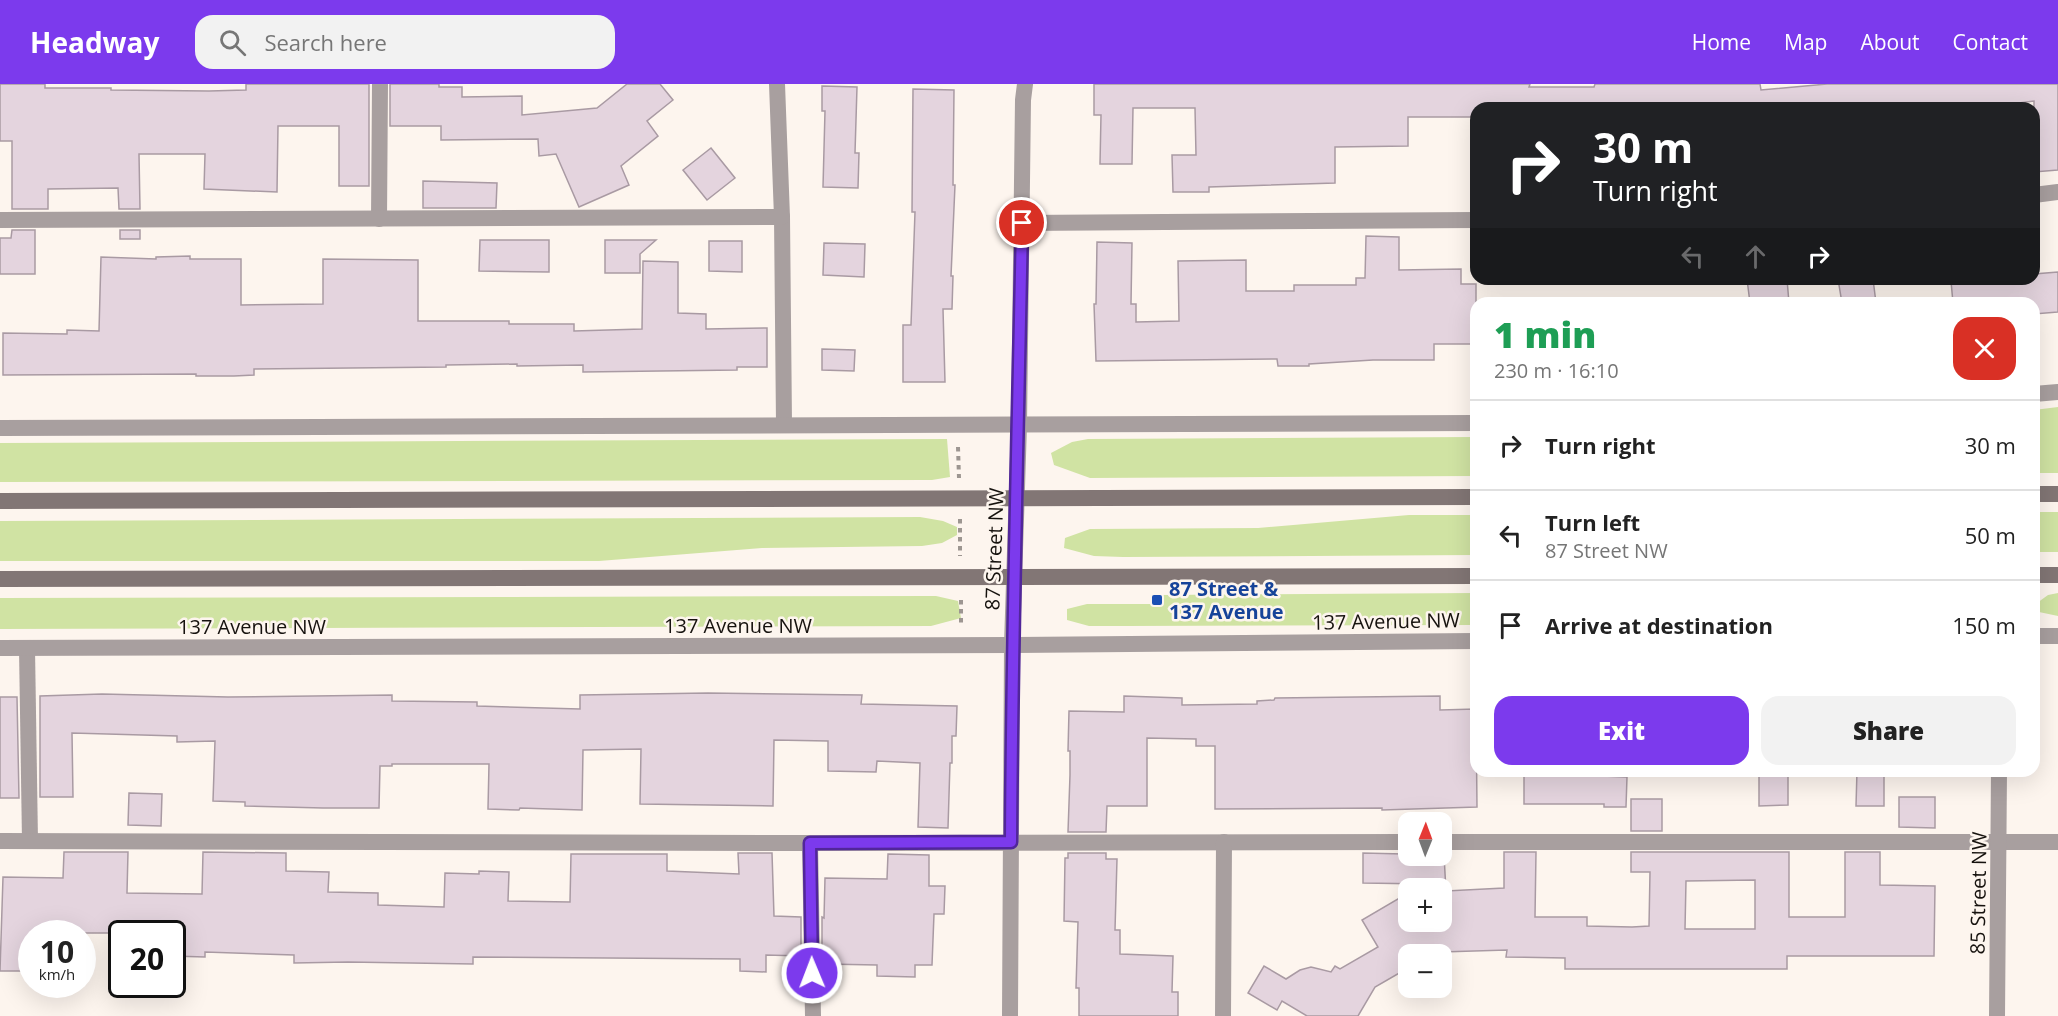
<!DOCTYPE html>
<meta charset="utf-8">
<style>
:root{--surface:#fff;--page:#f2f2f2;--text:#222;--muted:#767676;--line:#e0e0e0;--accent:#7c3aed}
body{margin:0;font-family:"Open Sans",sans-serif;background:var(--page);color:var(--text);height:100vh;display:flex;flex-direction:column;font-size:22px;white-space:nowrap}
*{box-sizing:border-box;margin:0}
p{font-size:20px;color:var(--muted)}
.icon{flex:none;width:33px;height:33px;fill:none;stroke:currentColor;stroke-width:2;stroke-linecap:round;stroke-linejoin:round}
.map{position:relative;flex:1;overflow:hidden}
.drawer{position:absolute;left:1470px;top:213px;width:570px;height:480px;display:flex;flex-direction:column;background:var(--surface);border-radius:18px;box-shadow:0 6px 24px #0002}
.drawer>*{flex:none}
.hud{position:absolute;left:1470px;top:18px;width:570px;height:183px;border-radius:18px;box-shadow:0 6px 24px #0002;background:#202124;color:#fff;overflow:hidden}
.needle{width:39px;rotate:1deg}
.tools{position:absolute;left:1398px;top:728px;display:grid;gap:12px}
.tools a{display:grid;place-items:center;width:54px;height:54px;border-radius:12px;background:var(--surface);box-shadow:0 6px 24px #0002;font-size:30px}
.speed{position:absolute;left:18px;top:836px;display:flex;gap:12px;font-size:30px;font-weight:700;text-align:center}
.speed>*{display:grid;place-content:center;width:78px;height:78px;border-radius:50%;background:var(--surface);box-shadow:0 6px 24px #0002;line-height:1}
.speed small{font-size:15px;font-weight:400}
.speed .limit{border:3px solid #111;border-radius:9px;background:#fff;color:#111}
.pin{position:absolute;display:grid;place-items:center;width:51px;height:51px;color:#fff;margin:-26px;border:3px solid #fff;border-radius:50%;box-shadow:0 2px 6px #0007}
.me{position:absolute;width:66px;margin:-33px;rotate:359deg;stroke-linejoin:round;filter:drop-shadow(0 0 4px #0008)}
.turn{display:flex;align-items:center;gap:21px;height:126px;padding:0 24px;font-size:27px}
.turn .icon{width:78px;height:78px;stroke-width:2.5}
.turn b{display:block;font-size:42px;line-height:51px}
.lanes{display:flex;align-items:center;height:57px;padding:0 24px;background:#0003;justify-content:center;gap:30px;direction:ltr}
.lanes .off{opacity:.35}
.round{display:grid;place-items:center;flex:none;width:63px;height:63px;border-radius:18px;background:var(--page)}
.overview{display:flex;align-items:center;justify-content:space-between;height:102px;padding:0 24px}
h1{font-size:36px;font-weight:800;line-height:45px;color:#1e9e55}
.action{display:flex;gap:12px;margin-top:auto;padding:12px 24px}
.action a{flex:1;height:69px;border-radius:18px;background:var(--accent);color:#fff;font-size:24px;font-weight:800;line-height:69px;text-align:center}
.action a+a{background:var(--page);color:var(--text)}
ul{padding:0;list-style:none}
li{display:flex;align-items:center;gap:18px;height:90px;padding:0 24px;border-top:2px solid var(--line)}
li div{flex:1}
li b{display:block;font-size:22px}
li em{font-style:normal}
header{display:flex;align-items:center;gap:36px;box-sizing:border-box;height:84px;padding:0 30px;background:var(--accent);color:#fff}
header strong{font-size:28px}
nav{display:flex;gap:33px;margin-inline-start:auto;font-size:21px}
.search{width:420px;height:54px;background:var(--page);display:flex;align-items:center;gap:15px;box-sizing:border-box;padding:0 21px;border-radius:18px;color:var(--muted);font-size:22px}
.map>svg:first-child{display:block}
</style>
<header>
<strong>Headway</strong>
<div class="search"><svg class="icon" aria-label="search" viewBox="0 0 24 24"><circle cx="10" cy="10" r="6"/><path d="M15 15l6 6"/></svg>Search here</div>
<nav><a>Home</a><a>Map</a><a>About</a><a>Contact</a></nav>
</header>
<div class="map">
<svg width="2058" height="932" viewBox="0 0 2058 932">
<rect width="100%" height="100%" fill="#fdf5ee"/>
<g fill="#d0e3a3">
<polygon points="2058,323 2058,389 2034,389 2034,326"/>
<polygon points="1476,353 1476,392 1090,394 1054,381 1051,369 1072,358 1088,355"/>
<polygon points="947,355 950,393 932,396 0,398 0,359"/>
<rect x="2034" y="428" width="24" height="40"/>
<polygon points="1409,431 1476,431 1476,471 1123,473 1094,472 1064,464 1065,454 1090,445 1258,444"/>
<polygon points="920,433 943,437 957,443 957,451 942,459 922,462 762,464 599,477 0,477 0,437"/>
<polygon points="1476,509 1476,541 1124,542 1089,542 1067,536 1067,525 1087,520 1156,520 1157,511"/>
<polygon points="2058,509 2058,532 2039,528 2037,519 2048,511"/>
<polygon points="936,512 958,517 961,534 931,542 0,545 0,514"/>
</g>
<g fill="#e4d4de" stroke="#a99aa3" stroke-width="1.5" fill-rule="evenodd">
<polygon points="0,0 45,0 45,4 111,4 111,6 209,7 246,6 246,0 369,0 369,102 339,102 339,42 278,42 277,108 204,105 205,70 139,70 140,125 119,125 118,104 48,105 48,125 12,125 12,57 0,57"/>
<polygon points="390,0 439,0 439,3 462,3 462,13 522,12 522,31 597,24 627,0 660,0 673,16 647,37 658,52 621,82 629,101 579,123 556,70 539,72 538,55 441,56 441,42 390,42"/>
<polygon points="1094,0 1530,0 1529,3 1594,3 1595,0 1760,0 1761,6 1827,0 2058,0 2058,86 2034,88 2034,17 1981,24 1476,24 1476,33 1408,33 1408,62 1335,63 1335,99 1209,103 1209,108 1173,108 1172,71 1196,71 1195,24 1133,24 1132,80 1100,80 1101,31 1094,31"/>
<polygon points="822,2 857,3 855,69 859,69 858,104 823,103 825,27 822,27"/>
<polygon points="913,5 954,6 953,101 955,101 951,192 953,192 952,225 943,225 945,298 903,298 903,241 911,241 915,128 912,128"/>
<polygon points="711,64 735,94 707,116 683,86"/>
<polygon points="423,97 497,99 496,124 423,124"/>
<polygon points="12,146 35,146 35,190 0,190 0,154 11,154"/>
<rect x="120" y="146" width="20" height="9"/>
<polygon points="1366,152 1399,153 1399,186 1461,185 1461,200 1476,200 1476,260 1434,260 1434,276 1373,276 1309,280 1309,282 1278,282 1277,275 1096,277 1094,220 1096,220 1097,158 1132,159 1131,220 1136,220 1136,238 1179,237 1178,177 1246,176 1246,207 1294,207 1294,201 1356,201 1356,194 1365,194"/>
<polygon points="480,156 549,156 549,188 479,187"/>
<polygon points="605,156 656,156 640,170 640,189 605,189"/>
<polygon points="709,157 742,157 742,188 709,187"/>
<polygon points="824,159 865,160 864,193 823,191"/>
<polygon points="190,172 190,175 241,175 241,221 323,220 323,175 418,176 418,237 509,237 509,240 574,240 574,247 642,245 643,177 678,178 678,229 706,230 706,245 767,244 767,283 737,283 737,286 583,288 583,281 517,282 517,280 446,281 446,283 254,285 254,291 234,292 196,292 196,290 3,291 3,249 67,250 67,246 99,247 101,173 156,175 156,173"/>
<polygon points="2058,188 2058,228 2034,230 2034,219 1953,219 1951,197 1974,195 2034,195 2034,190"/>
<polygon points="1747,195 1787,195 1789,219 1750,219"/>
<polygon points="1838,195 1873,195 1876,219 1842,219"/>
<polygon points="822,265 855,266 854,287 822,286"/>
<polygon points="708,609 862,611 861,620 957,622 956,652 952,652 952,679 950,679 948,744 918,743 920,679 877,677 876,688 828,687 828,657 774,656 773,722 640,720 641,665 583,666 582,726 520,724 519,726 488,725 489,680 392,680 392,682 380,682 379,724 323,724 245,722 245,718 213,717 215,657 177,658 177,652 72,649 73,713 40,713 40,612 102,610 228,613 392,611 392,617 477,618 477,622 580,625 580,611"/>
<polygon points="1124,612 1182,614 1182,621 1257,620 1257,617 1274,616 1275,614 1440,612 1440,626 1476,625 1477,723 1382,726 1382,724 1215,725 1215,662 1196,662 1196,655 1147,654 1147,722 1107,722 1106,748 1068,748 1070,691 1070,667 1068,667 1069,627 1124,628"/>
<polygon points="0,613 17,613 19,714 0,714"/>
<polygon points="1857,687 1884,688 1884,722 1856,722"/>
<polygon points="1524,689 1627,693 1626,723 1604,723 1604,720 1524,720"/>
<polygon points="1759,691 1788,691 1788,721 1759,722"/>
<polygon points="129,709 162,710 161,742 128,741"/>
<polygon points="1899,713 1935,713 1935,744 1899,743"/>
<rect x="1631" y="715" width="31" height="32"/>
<polygon points="64,768 128,768 127,809 202,810 203,768 286,769 286,787 329,788 328,808 378,809 378,821 444,823 445,789 479,790 479,787 509,788 508,817 570,818 571,770 667,770 667,787 739,790 738,769 772,769 774,832 801,833 801,872 766,871 766,888 740,887 740,875 473,873 473,880 348,878 294,879 294,871 205,868 205,873 172,872 172,849 31,849 30,887 0,887 3,793 63,794"/>
<path d="M1504,768H1536L1535,833H1587V842L1632,843L1649,842L1650,788H1631V768H1789V833H1845V768H1880V801L1935,802L1934,872H1787V885H1565V874L1506,873L1507,866L1408,869V884L1375,903L1358,932H1307L1282,917L1277,926L1248,909L1264,882L1286,895L1300,886L1311,883L1331,888L1335,882L1340,885L1378,863L1362,836L1408,809V837H1442V804H1417L1424,800L1363,799V769L1444,771L1446,807L1504,804ZM1755,796V845H1685L1686,797Z"/>
<polygon points="1068,769 1106,769 1106,775 1117,775 1115,846 1120,846 1120,870 1173,872 1172,908 1178,908 1178,932 1079,932 1079,904 1076,904 1078,838 1064,837 1065,774 1068,774"/>
<polygon points="888,770 929,771 929,802 945,802 944,830 934,830 932,881 915,881 915,893 877,892 877,881 825,880 825,873 822,873 822,833 824,834 825,794 887,795"/>
</g>
<g fill="none" stroke-linecap="round" stroke-linejoin="round">
<g stroke="#9d9691" stroke-width="4" stroke-dasharray="4.5 4.5" stroke-linecap="butt">
<polyline points="958,363 959,394"/>
<polyline points="960,435 960,472"/>
<polyline points="961,516 961,541"/>
</g>
<g stroke="#a89f9f" stroke-width="16">
<polyline points="777,0 782,133 784,340"/>
<polyline points="2034,111 2058,108"/>
<polyline points="379,135 380,0"/>
<polyline points="0,136 782,133"/>
<polyline points="1022,139 1476,136"/>
<polyline points="27,564 30,757"/>
<polyline points="0,757 810,759 1408,758"/>
<polyline points="1442,758 2058,758"/>
<polyline points="810,759 813,932"/>
<polyline points="1223,932 1224,758"/>
</g>
<g stroke="#a89f9f" stroke-width="16">
<polyline points="2034,310 2058,308"/>
<polyline points="0,344 1476,339"/>
<polyline points="2034,552 2058,552"/>
<polyline points="0,564 1012,561 1476,557"/>
<polyline points="1997,932 1999,687"/>
</g>
<polyline stroke="#a89f9f" stroke-width="16" points="1010,932 1012,561 1019,341 1023,16 1025,0"/>
<g stroke="#827675" stroke-width="16">
<polyline points="2034,410 2058,410"/>
<polyline points="0,417 1476,413"/>
<polyline points="2034,491 2058,491"/>
<polyline points="0,495 1476,492"/>
</g>
</g>
<g fill="none" stroke-linecap="round" stroke-linejoin="round">
<g stroke="#51269a" stroke-width="15">
<path id="route" d="M812,889L810,759L1011,758C1012,551 1018,345 1022,139"/>
</g>
<use href="#route" stroke="#7c3aed" stroke-width="10"/>
</g>
<rect fill="#1a4fb4" stroke="#fdf5ee" stroke-width="2" x="1151" y="510" width="12" height="12" rx="3"/>
<g text-anchor="middle" dominant-baseline="central" stroke-width="5" stroke-linejoin="round" paint-order="stroke">
<g font-size="20" fill="#16120e" stroke="#fdf5ee">
<text transform="translate(994 465) rotate(-88)">87 Street NW</text>
<text transform="translate(1386 537) rotate(-1)">137 Avenue NW</text>
<text x="738" y="541">137 Avenue NW</text>
<text x="252" y="542">137 Avenue NW</text>
<text transform="translate(1978 809) rotate(-89)">85 Street NW</text>
</g>
<g font-size="20" font-weight="bold" fill="#164399" stroke="#fdf5ee" text-anchor="start">
<text x="1169" y="504">87 Street &amp;<tspan x="1169" dy="23">137 Avenue</tspan></text>
</g>
</g>
</svg>
<div class="tools">
<a><svg class="needle" viewBox="-14 -14 28 28"><path d="M0-13l5 13h-10z" fill="#e53935"/><path d="M0 13l5-13h-10z" fill="#767676"/></svg></a>
<a>+</a>
<a>−</a>
</div>
<div class="speed"><div>10<small>km/h</small></div><div class="limit">20</div></div>
<div class="pin" style="left:1022px;top:139px;background:#d93025"><svg class="icon" aria-label="arrive" viewBox="0 0 24 24"><path d="M6 21V4h12l-3 4 3 4H6"/></svg></div>
<svg class="me" style="left:812px;top:889px" viewBox="-20 -20 40 40"><circle r="17" fill="#7c3aed" stroke="#fff" stroke-width="3"/><path d="M0-11L8 9 0 5-8 9z" fill="#fff"/></svg>
<div class="hud">
<div class="turn"><svg class="icon" aria-label="right" viewBox="0 0 24 24"><path d="M7 20v-9h11M14 6l5 5-5 5"/></svg><div><b>30 m</b>Turn right</div></div>
<div class="lanes"><svg class="icon off" aria-label="left" viewBox="0 0 24 24"><path d="M17 20v-9H6M10 6l-5 5 5 5"/></svg><svg class="icon off" aria-label="ahead" viewBox="0 0 24 24"><path d="M12 20V5M6 11l6-6 6 6"/></svg><svg class="icon" aria-label="right" viewBox="0 0 24 24"><path d="M7 20v-9h11M14 6l5 5-5 5"/></svg></div>
</div>
<section class="drawer">
<div class="overview"><div><h1>1 min</h1><p>230 m · 16:10</p></div><a class="round" style="background:#d93025;color:#fff"><svg class="icon" aria-label="close" viewBox="0 0 24 24"><path d="M6 6l12 12M18 6L6 18"/></svg></a></div>
<ul>
<li><svg class="icon" aria-label="right" viewBox="0 0 24 24"><path d="M7 20v-9h11M14 6l5 5-5 5"/></svg><div><b>Turn right</b></div><em>30 m</em></li>
<li><svg class="icon" aria-label="left" viewBox="0 0 24 24"><path d="M17 20v-9H6M10 6l-5 5 5 5"/></svg><div><b>Turn left</b><p>87 Street NW</p></div><em>50 m</em></li>
<li><svg class="icon" aria-label="arrive" viewBox="0 0 24 24"><path d="M6 21V4h12l-3 4 3 4H6"/></svg><div><b>Arrive at destination</b></div><em>150 m</em></li>
</ul>
<div class="action"><a>Exit</a><a>Share</a></div>
</section>
</div>
